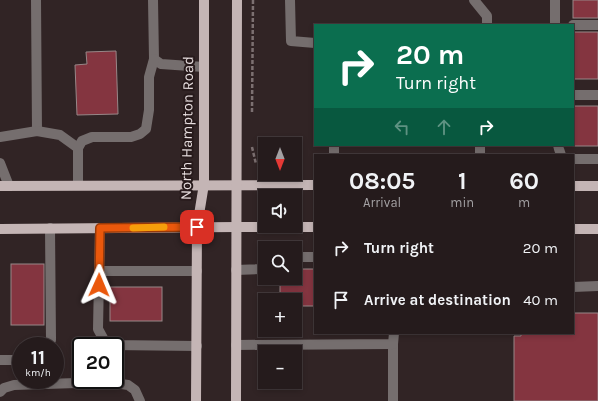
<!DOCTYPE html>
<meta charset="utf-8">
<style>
:root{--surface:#251b1c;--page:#312829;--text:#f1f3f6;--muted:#a3a1a3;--line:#42393b}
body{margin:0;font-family:Karla,sans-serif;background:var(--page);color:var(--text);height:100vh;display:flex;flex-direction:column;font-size:15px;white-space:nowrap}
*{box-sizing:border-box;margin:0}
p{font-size:13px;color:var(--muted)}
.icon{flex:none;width:22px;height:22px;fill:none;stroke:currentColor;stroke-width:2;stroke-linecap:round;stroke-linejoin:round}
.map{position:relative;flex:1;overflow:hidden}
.details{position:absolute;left:314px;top:154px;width:260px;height:180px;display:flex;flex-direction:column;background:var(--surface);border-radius:0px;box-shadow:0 2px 6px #0003,0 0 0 1px var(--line)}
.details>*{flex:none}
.guide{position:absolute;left:314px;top:24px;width:260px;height:122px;border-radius:0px;box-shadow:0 2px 6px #0003,0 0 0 1px var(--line);background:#0b6e4f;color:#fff;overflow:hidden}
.needle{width:26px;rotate:180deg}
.controls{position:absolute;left:258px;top:137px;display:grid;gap:8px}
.controls a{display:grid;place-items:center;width:44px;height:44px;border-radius:0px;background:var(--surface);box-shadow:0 2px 6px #0003,0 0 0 1px var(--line);font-size:20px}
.speed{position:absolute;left:12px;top:337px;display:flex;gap:8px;font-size:20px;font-weight:700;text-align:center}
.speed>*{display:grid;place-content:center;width:52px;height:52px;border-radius:50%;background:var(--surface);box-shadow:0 2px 6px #0003,0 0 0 1px var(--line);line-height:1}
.speed small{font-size:10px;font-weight:400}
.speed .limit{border:2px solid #111;border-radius:6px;background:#fff;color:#111}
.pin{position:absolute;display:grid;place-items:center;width:34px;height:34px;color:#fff;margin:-17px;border-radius:8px;box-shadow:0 2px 6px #0006}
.me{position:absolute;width:44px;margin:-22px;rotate:1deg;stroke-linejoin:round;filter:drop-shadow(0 0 3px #0008)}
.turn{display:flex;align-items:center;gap:14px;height:84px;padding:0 16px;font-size:18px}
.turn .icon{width:52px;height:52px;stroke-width:2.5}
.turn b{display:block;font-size:28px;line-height:34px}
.lanes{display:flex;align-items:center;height:38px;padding:0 16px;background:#0003;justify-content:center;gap:20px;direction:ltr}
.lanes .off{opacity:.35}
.eta{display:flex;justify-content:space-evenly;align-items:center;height:68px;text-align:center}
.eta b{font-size:24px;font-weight:700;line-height:28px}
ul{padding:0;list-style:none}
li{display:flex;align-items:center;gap:12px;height:52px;padding:0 16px}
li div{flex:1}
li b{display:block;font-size:15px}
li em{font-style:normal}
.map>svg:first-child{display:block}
</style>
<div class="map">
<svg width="598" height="401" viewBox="0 0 598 401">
<rect width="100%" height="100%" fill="#312425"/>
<g fill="#843540" stroke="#988788">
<rect x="573" y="0" width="25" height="18"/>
<rect x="573" y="32" width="25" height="47"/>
<polygon points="116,51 118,114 77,115 75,65 87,64 86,52"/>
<rect x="573" y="106" width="25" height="40"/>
<rect x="11" y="264" width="33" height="61"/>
<polygon points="295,269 315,269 315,306 295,306 295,300 280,300 280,278 295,278"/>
<rect x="110" y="287" width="52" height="34"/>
<polygon points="573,313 598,313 598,401 514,401 514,336 521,336 521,333 573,333"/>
</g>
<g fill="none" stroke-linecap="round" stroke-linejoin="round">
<g stroke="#7c7071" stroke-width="2.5" stroke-dasharray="4 2" stroke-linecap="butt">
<polyline points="252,112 253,0"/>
<polyline points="252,147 256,164"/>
</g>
<g stroke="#756e6e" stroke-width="10">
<polyline points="36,0 37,131"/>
<polyline points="153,0 154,59 161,64 204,67"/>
<polyline points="290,0 291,41 315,43"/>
<polyline points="474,0 487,16 487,25"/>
<polyline points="555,0 555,25"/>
<polyline points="573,25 598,25"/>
<polyline points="573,95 598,95"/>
<polyline points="0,137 37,131 60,135 78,148"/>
<polyline points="334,145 334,155"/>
<polyline points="558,145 559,149 561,155"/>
<polyline points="480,155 480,145"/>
<polyline points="573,159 598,159"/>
<polyline points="0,163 9,186"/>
<polyline points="78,185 78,148 82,141 92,137 131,137 140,134 146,129 149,110 149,77 154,59"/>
<polyline points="100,228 98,329 104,340 112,345 197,346"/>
<polyline points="295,257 315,257"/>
<polyline points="236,270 260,269 265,261"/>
<polyline points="99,271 197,271"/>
<polyline points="573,287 598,286"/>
<polyline points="393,344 393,401"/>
<polyline points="236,345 393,344 394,333"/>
<polyline points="45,346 51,340 50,228"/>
<polyline points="0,360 18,360 21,359"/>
<polyline points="0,392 4,388 14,385 108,382 128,385 135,390 140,401"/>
</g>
<g stroke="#c4b5b5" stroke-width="10">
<polyline points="0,186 315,185"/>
<polyline points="573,186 598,186"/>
<polyline points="0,229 237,227 315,227"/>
<polyline points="573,229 598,229"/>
<polyline points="196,401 197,227 204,184 204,0"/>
<polyline points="236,401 237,0"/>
</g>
</g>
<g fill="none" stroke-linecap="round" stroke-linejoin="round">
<g stroke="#983908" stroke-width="10">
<polyline id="route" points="99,285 100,228 197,227"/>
</g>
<use href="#route" stroke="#ea580c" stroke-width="7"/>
<polyline stroke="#f59e0b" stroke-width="7" points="133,228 164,227"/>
</g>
<g text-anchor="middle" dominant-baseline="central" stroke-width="4" stroke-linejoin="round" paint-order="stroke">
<g font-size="15" fill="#e6ddde" stroke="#271a1b">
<text transform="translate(187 128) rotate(-89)">North Hampton Road</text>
</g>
</g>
</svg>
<div class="controls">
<a><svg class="needle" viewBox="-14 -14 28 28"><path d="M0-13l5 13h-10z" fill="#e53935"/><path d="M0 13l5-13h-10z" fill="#a3a1a3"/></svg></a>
<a><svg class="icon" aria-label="sound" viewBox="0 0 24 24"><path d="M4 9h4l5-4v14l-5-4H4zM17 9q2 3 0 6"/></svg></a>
<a><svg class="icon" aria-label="search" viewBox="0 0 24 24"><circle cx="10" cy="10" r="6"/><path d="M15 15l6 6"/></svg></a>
<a>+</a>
<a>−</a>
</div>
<div class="speed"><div>11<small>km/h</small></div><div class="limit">20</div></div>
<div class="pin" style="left:197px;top:227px;background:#d93025"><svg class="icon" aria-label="arrive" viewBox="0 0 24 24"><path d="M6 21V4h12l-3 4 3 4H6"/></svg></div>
<svg class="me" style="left:99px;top:285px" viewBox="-20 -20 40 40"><path d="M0-17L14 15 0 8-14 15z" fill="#ea580c" stroke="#fff" stroke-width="4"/></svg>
<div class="guide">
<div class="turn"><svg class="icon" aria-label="right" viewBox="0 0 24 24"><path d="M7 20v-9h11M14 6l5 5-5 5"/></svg><div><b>20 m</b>Turn right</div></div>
<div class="lanes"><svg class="icon off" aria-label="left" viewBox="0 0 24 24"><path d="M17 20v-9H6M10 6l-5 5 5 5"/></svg><svg class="icon off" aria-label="ahead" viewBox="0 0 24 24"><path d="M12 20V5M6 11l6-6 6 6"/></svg><svg class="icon" aria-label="right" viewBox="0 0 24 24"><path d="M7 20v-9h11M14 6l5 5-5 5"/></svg></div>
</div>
<section class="details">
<div class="eta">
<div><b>08:05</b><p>Arrival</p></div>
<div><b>1</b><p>min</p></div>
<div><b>60</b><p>m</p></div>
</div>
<ul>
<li><svg class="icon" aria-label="right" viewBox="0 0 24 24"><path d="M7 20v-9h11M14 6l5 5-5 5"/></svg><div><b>Turn right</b></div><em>20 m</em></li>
<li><svg class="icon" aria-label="arrive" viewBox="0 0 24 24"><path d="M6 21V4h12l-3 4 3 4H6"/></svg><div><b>Arrive at destination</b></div><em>40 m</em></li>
</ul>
</section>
</div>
